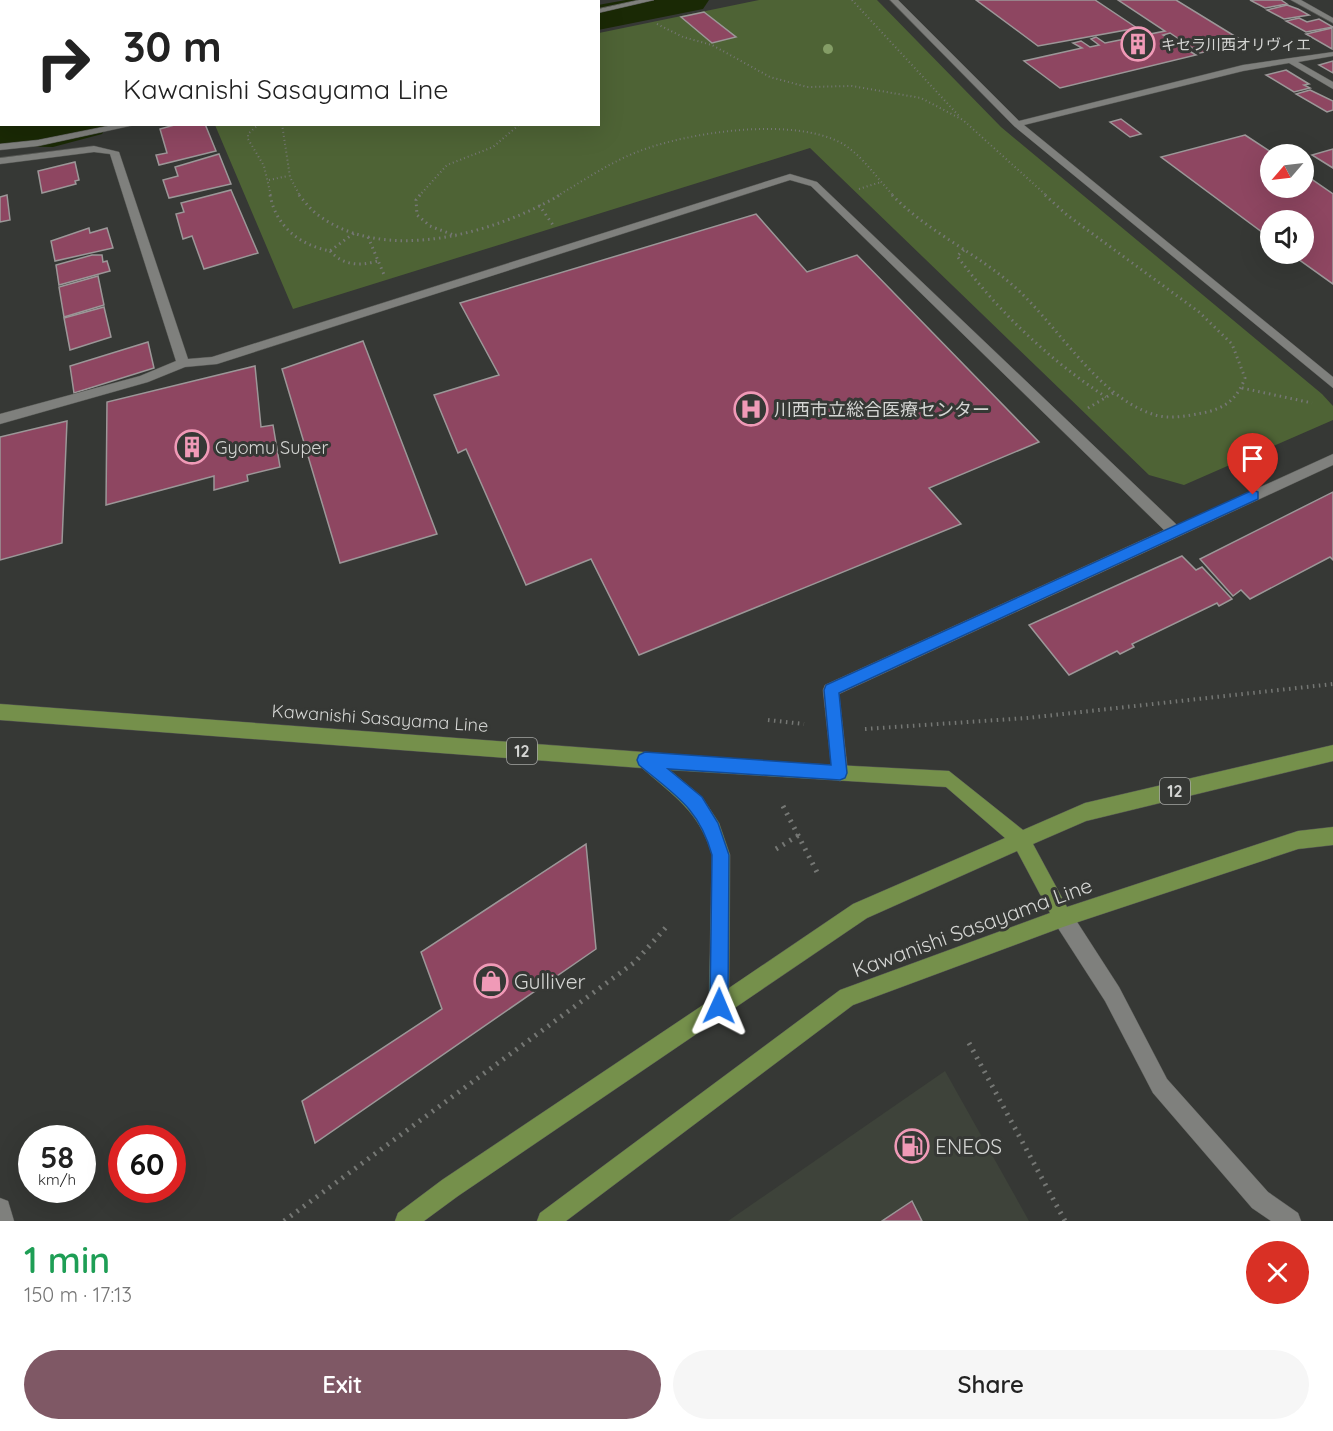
<!DOCTYPE html>
<meta charset="utf-8">
<style>
:root{--surface:#fff;--page:#f6f6f6;--text:#222;--muted:#767676;--accent:#7f5865}
body{margin:0;font-family:Quicksand,"Noto Sans JP",sans-serif;background:var(--page);color:var(--text);height:100vh;display:flex;flex-direction:column;font-size:22px;white-space:nowrap}
*{box-sizing:border-box;margin:0}
p{font-size:20px;color:var(--muted)}
.icon{flex:none;width:33px;height:33px;fill:none;stroke:currentColor;stroke-width:2;stroke-linecap:round;stroke-linejoin:round}
.map{position:relative;height:1221px;overflow:hidden}
.side{display:flex;flex-direction:column;background:var(--surface);flex:1}
.side>*{flex:none}
.top-card{position:absolute;left:0px;top:0px;width:600px;height:126px;box-shadow:0 6px 24px #0002;background:#fff;color:var(--text);overflow:hidden}
.needle{width:39px;rotate:242deg}
.controls{position:absolute;left:1260px;top:144px;display:grid;gap:12px}
.controls a{display:grid;place-items:center;width:54px;height:54px;border-radius:50%;background:var(--surface);box-shadow:0 6px 24px #0002;font-size:30px}
.speed{position:absolute;left:18px;top:1125px;display:flex;gap:12px;font-size:30px;font-weight:700;text-align:center}
.speed>*{display:grid;place-content:center;width:78px;height:78px;border-radius:50%;background:var(--surface);box-shadow:0 6px 24px #0002;line-height:1}
.speed small{font-size:15px;font-weight:400}
.speed .limit{border:9px solid #d22;background:#fff;color:#111}
.pin{position:absolute;display:grid;place-items:center;width:51px;height:51px;color:#fff;margin:-62px -26px;border-radius:50% 50% 50% 0;rotate:-45deg;box-shadow:0 0 6px #0007}
.pin .icon{rotate:45deg}
.me{position:absolute;width:66px;margin:-33px;rotate:1deg;stroke-linejoin:round;filter:drop-shadow(0 0 4px #0008)}
.turn{display:flex;align-items:center;gap:21px;height:126px;padding:0 24px;font-size:27px}
.turn .icon{width:78px;height:78px;stroke-width:2.5}
.turn b{display:block;font-size:42px;line-height:51px}
.round{display:grid;place-items:center;flex:none;width:63px;height:63px;border-radius:32px;background:var(--page)}
.summary{display:flex;align-items:center;justify-content:space-between;height:102px;padding:0 24px}
h1{font-size:36px;font-weight:600;line-height:45px;color:#1e9e55}
.cta{display:flex;gap:12px;margin-top:auto;padding:12px 24px}
.cta a{flex:1;height:69px;border-radius:36px;background:var(--accent);color:#fff;font-size:24px;font-weight:600;line-height:69px;text-align:center}
.cta a+a{background:var(--page);color:var(--text)}
.map>svg:first-child{display:block}
</style>
<div class="map">
<svg width="1333" height="1221" viewBox="0 0 1333 1221">
<rect width="100%" height="100%" fill="#363835"/>
<polygon fill="#3e433a" points="945,1071 1029,1221 728,1221"/>
<polygon fill="#4e6335" points="759,0 877,0 1001,127 1322,394 1333,406 1333,420 1184,485 1149,475 810,148 293,309 215,125 598,124 599,33"/>
<g fill="none" stroke-linecap="round" stroke-linejoin="round">
<g fill="#1a2905" fill-rule="evenodd">
<polygon points="626,0 709,0 703,9 598,30 598,5"/>
<polygon points="0,116 2,124 109,124 102,134 53,147 0,146"/>
</g>
</g>
<g fill="#8e4661" stroke="#9c9798" stroke-width="1.5">
<polygon points="171,0 235,0 163,2"/>
<polygon points="413,0 551,0 544,2"/>
<polygon points="976,0 1095,0 1137,28 1038,46"/>
<polygon points="1118,0 1176,0 1246,43 1200,53 1170,33 1163,35 1196,55 1060,88 1024,61 1082,48 1073,43 1081,41 1090,47 1099,45 1091,39 1096,37 1105,43 1165,31"/>
<polygon points="1250,0 1281,0 1287,4 1265,8"/>
<polygon points="1287,5 1298,9 1309,15 1284,19 1267,10"/>
<polygon points="704,12 736,37 712,43 681,17"/>
<polygon points="1299,18 1307,22 1319,19 1333,27 1306,32 1286,21"/>
<polygon points="1332,28 1332,49 1306,34"/>
<polygon points="1333,61 1333,73 1319,65"/>
<polygon points="1286,70 1309,84 1304,85 1310,88 1294,92 1266,75"/>
<polygon points="1310,90 1333,101 1333,110 1327,112 1296,94"/>
<polygon points="1121,119 1141,134 1130,137 1110,122"/>
<polygon points="178,124 205,124 216,151 159,165 156,155 167,153 160,129"/>
<polygon points="1245,135 1274,154 1270,154 1270,188 1304,188 1304,174 1333,194 1333,284 1291,254 1304,254 1304,220 1270,220 1270,238 1161,157"/>
<polygon points="1333,149 1333,168 1312,155"/>
<polygon points="219,154 231,184 169,198 163,180 178,176 175,167"/>
<polygon points="75,162 79,180 75,181 76,184 42,193 38,171"/>
<polygon points="231,190 258,253 204,269 192,236 183,239 176,214 184,212 181,203"/>
<polygon points="7,195 10,220 0,222 0,197"/>
<polygon points="756,214 807,272 857,255 1039,442 929,488 961,524 639,655 591,559 526,585 466,449 458,453 434,395 499,375 460,303"/>
<polygon points="89,228 90,233 107,228 113,248 55,261 51,241"/>
<polygon points="92,255 102,255 103,262 107,261 110,271 59,285 56,265"/>
<polygon points="98,276 104,305 64,317 59,287"/>
<polygon points="104,307 111,337 70,350 64,318"/>
<polygon points="363,341 437,534 340,563 282,369"/>
<polygon points="148,342 154,368 74,393 70,366"/>
<polygon points="255,366 261,427 273,425 280,467 247,475 248,481 214,490 214,476 106,505 107,402"/>
<polygon points="67,421 62,543 0,560 0,437"/>
<polygon points="1333,492 1333,560 1330,557 1250,599 1241,590 1233,596 1200,559"/>
<polygon points="1182,556 1196,570 1202,567 1232,599 1219,606 1217,603 1132,644 1134,647 1120,654 1117,651 1069,675 1029,625"/>
<polygon points="586,844 596,949 315,1143 302,1101 442,1009 421,952"/>
<polygon points="912,1201 922,1221 882,1221"/>
</g>
<g fill="none" stroke-linecap="round" stroke-linejoin="round">
<g stroke="#555653" stroke-width="1">
<g id="minor">
<polygon points="9,0 17,0 7,2"/>
<polygon points="639,0 654,0 598,13 598,9"/>
<polygon points="890,0 898,0 1019,121 1243,65 1333,52 1333,56 1298,62 1333,82 1333,89 1289,63 1243,71 1024,125 1333,377 1333,388 1014,126"/>
<polygon points="1291,0 1301,0 1333,18 1333,23"/>
<polygon points="0,6 2,6 0,12"/>
<rect x="0" y="78" width="2" height="6"/>
<rect x="0" y="110" width="2" height="6"/>
<polygon points="118,124 139,124 38,146 0,150 0,144 38,140"/>
<polygon points="94,146 119,152 188,359 212,357 790,174 817,182 1177,525 1333,454 1333,465 839,694 848,773 846,779 840,781 834,779 832,773 823,690 825,685 1164,530 811,186 790,180 217,364 185,367 148,382 0,424 0,414 140,376 176,361 110,154 94,152 0,164 0,158"/>
<polygon points="1063,909 1070,911 1119,987 1167,1079 1268,1192 1298,1213 1301,1221 1271,1221 1252,1208 1153,1093 1105,1001 1056,925 1054,918 1056,911"/>
<polygon points="0,1198 8,1201 14,1221 0,1221"/>
</g>
</g>
<g stroke="#555653" stroke-width="1">
<path id="major" d="M0,704L777,762L949,771L1023,830L1085,803L1333,745V761L1086,821L1033,844L1067,907L1298,831L1333,827V845L1298,849L1063,927L853,1005L566,1221H537L540,1213L840,990L1050,913L1017,851L867,918L458,1196L424,1221H395L398,1213L442,1180L709,1001L712,855C699,811 675,797 642,768L0,720ZM670,770L946,787L1005,838L853,904L729,988L730,855L719,823L702,797Z"/>
</g>
<g stroke="#757774" stroke-width="2" stroke-dasharray="1 3" stroke-linecap="butt">
<polyline points="852,0 959,116"/>
<polyline points="657,24 683,37 712,45 770,77 807,87 852,86 921,98 963,120 1047,196"/>
<polyline points="259,124 248,134 248,139 264,166 271,196"/>
<polyline points="282,124 290,177 300,196"/>
<polyline points="269,180 288,176"/>
<polyline points="859,189 881,182"/>
<polyline points="419,196 447,165 493,147 520,124"/>
<path d="M557,196C583,181 609,163 637,152C688,132 794,116 843,144C864,157 877,179 894,196"/>
</g>
<g stroke="#757774" stroke-width="3" stroke-dasharray="1.5 4" stroke-linecap="butt">
<path d="M270,195C276,226 299,245 330,251L354,233"/>
<path d="M299,195C305,202 311,210 318,215C385,265 495,233 560,195"/>
<polyline points="420,195 416,200 417,215 430,226 456,236"/>
<path d="M892,195C926,230 972,251 1009,282C1055,320 1095,395 1152,414C1168,420 1187,416 1202,413C1225,409 1237,399 1245,378L1232,344L1199,312L1067,215L1045,195"/>
<polyline points="539,205 553,225"/>
<polyline points="368,237 385,277"/>
<path d="M964,250L957,256C998,311 1048,359 1106,397"/>
<path d="M330,251C344,266 360,266 378,261"/>
<polyline points="1242,388 1312,403"/>
<polyline points="1088,408 1115,392"/>
</g>
<g stroke="#757774" stroke-width="4" stroke-dasharray="1.5 4.5" stroke-linecap="butt">
<polyline points="768,720 804,724"/>
<polyline points="865,729 1027,718 1333,684"/>
</g>
<g stroke="#757774" stroke-width="5" stroke-dasharray="2 6" stroke-linecap="butt">
<polyline points="783,806 819,876"/>
<polyline points="776,849 799,835"/>
<polyline points="969,1043 1065,1221"/>
<polyline points="284,1221 635,962 668,925"/>
</g>
<use href="#minor" fill="#7f807d" fill-rule="evenodd"/>
<use href="#major" fill="#75904b" fill-rule="evenodd"/>
</g>
<circle fill="#849d66" cx="828" cy="49" r="5"/>
<path fill="#1a73e8" stroke="#114b97" stroke-width="1.5" d="M1253,490L1258,492V499L839,693L847,773L845,778L840,780L668,769L702,797L718,823L729,855L728,1006L725,1012L719,1015L713,1012L710,1006L712,855C699,808 675,795 639,765L637,760L639,755L645,752L831,765L824,690L826,685Z"/>
<defs>
<g id="building-ring" transform="scale(1.725)"><circle r="9.5" fill="#363835" stroke="#f09ab7" stroke-width="1.5"/><path d="M-4-6H4V6H1V3H-1V6H-4ZM-2.5-4.3h1.7v1.8h-1.7ZM.8-4.3h1.7v1.8H.8ZM-2.5-1h1.7V.8h-1.7ZM.8-1h1.7V.8H.8Z" fill="#f09ab7"/></g>
<g id="hospital-ring" transform="scale(1.725)"><circle r="9.5" fill="#363835" stroke="#f09ab7" stroke-width="1.5"/><path d="M-5-5h3v3.5h4V-5h3V5h-3V1.5h-4V5h-3Z" fill="#f09ab7"/></g>
<g id="shop-ring" transform="scale(1.725)"><circle r="9.5" fill="#363835" stroke="#f09ab7" stroke-width="1.5"/><path d="M-5-2.5h2.3a2.7 3.5 0 0 1 5.4 0H5L5.5 6h-11ZM-1.5-2.5h3a1.5 2.3 0 0 0-3 0Z" fill="#f09ab7"/></g>
<g id="fuel-ring" transform="scale(1.725)"><circle r="9.5" fill="#363835" stroke="#f09ab7" stroke-width="1.5"/><path d="M-5.5-6h7V0h2V4h1.3V-2.5L3-4.5l.8-.8L6-3V5H2.5V1h-1V6h-7ZM-4.2-4.7v3.2H.2V-4.7Z" fill="#f09ab7"/></g>
</defs>
<g fill-rule="evenodd">
<use href="#building-ring" x="1138" y="44"/>
<use href="#hospital-ring" x="751" y="409"/>
<use href="#building-ring" x="192" y="447"/>
<use href="#shop-ring" x="491" y="981"/>
<use href="#fuel-ring" x="912" y="1146"/>
</g>
<g text-anchor="middle" dominant-baseline="central" stroke-width="6" stroke-linejoin="round" paint-order="stroke">
<g font-size="15" fill="#d4d5d3" stroke="#363835" text-anchor="start">
<text x="1161" y="44">キセラ川西オリヴィエ</text>
</g>
<g fill="#363835" stroke="#a5a6a4" stroke-width="1.5">
<rect x="507" y="738" width="30" height="26" rx="4.5"/>
<rect x="1160" y="778" width="30" height="26" rx="4.5"/>
</g>
<g font-size="16" font-weight="bold" fill="#d4d5d3">
<text x="522" y="751">12</text>
<text x="1175" y="791">12</text>
</g>
<g font-size="18" fill="#d4d5d3" stroke="#363835" text-anchor="start">
<text x="774" y="409">川西市立総合医療センター</text>
<text x="215" y="447">Gyomu Super</text>
</g>
<g font-size="18" fill="#d4d5d3" stroke="#363835">
<text transform="translate(380 718) rotate(4)">Kawanishi Sasayama Line</text>
</g>
<g font-size="21" fill="#d4d5d3" stroke="#363835">
<text transform="translate(972 927) rotate(-20)">Kawanishi Sasayama Line</text>
</g>
<g font-size="21" fill="#d4d5d3" stroke="#363835" text-anchor="start">
<text x="514" y="981">Gulliver</text>
<text x="935" y="1146">ENEOS</text>
</g>
</g>
</svg>
<div class="controls">
<a><svg class="needle" viewBox="-14 -14 28 28"><path d="M0-13l5 13h-10z" fill="#e53935"/><path d="M0 13l5-13h-10z" fill="#767676"/></svg></a>
<a><svg class="icon" aria-label="sound" viewBox="0 0 24 24"><path d="M4 9h4l5-4v14l-5-4H4zM17 9q2 3 0 6"/></svg></a>
</div>
<div class="speed"><div>58<small>km/h</small></div><div class="limit">60</div></div>
<div class="pin" style="left:1253px;top:495px;background:#d93025"><svg class="icon" aria-label="arrive" viewBox="0 0 24 24"><path d="M6 21V4h12l-3 4 3 4H6"/></svg></div>
<svg class="me" style="left:719px;top:1006px" viewBox="-20 -20 40 40"><path d="M0-17L14 15 0 8-14 15z" fill="#1a73e8" stroke="#fff" stroke-width="4"/></svg>
<div class="top-card">
<div class="turn"><svg class="icon" aria-label="right" viewBox="0 0 24 24"><path d="M7 20v-9h11M14 6l5 5-5 5"/></svg><div><b>30 m</b>Kawanishi Sasayama Line</div></div>
</div>
</div>
<section class="side">
<div class="summary"><div><h1>1 min</h1><p>150 m · 17:13</p></div><a class="round" style="background:#d93025;color:#fff"><svg class="icon" aria-label="close" viewBox="0 0 24 24"><path d="M6 6l12 12M18 6L6 18"/></svg></a></div>
<div class="cta"><a>Exit</a><a>Share</a></div>
</section>
